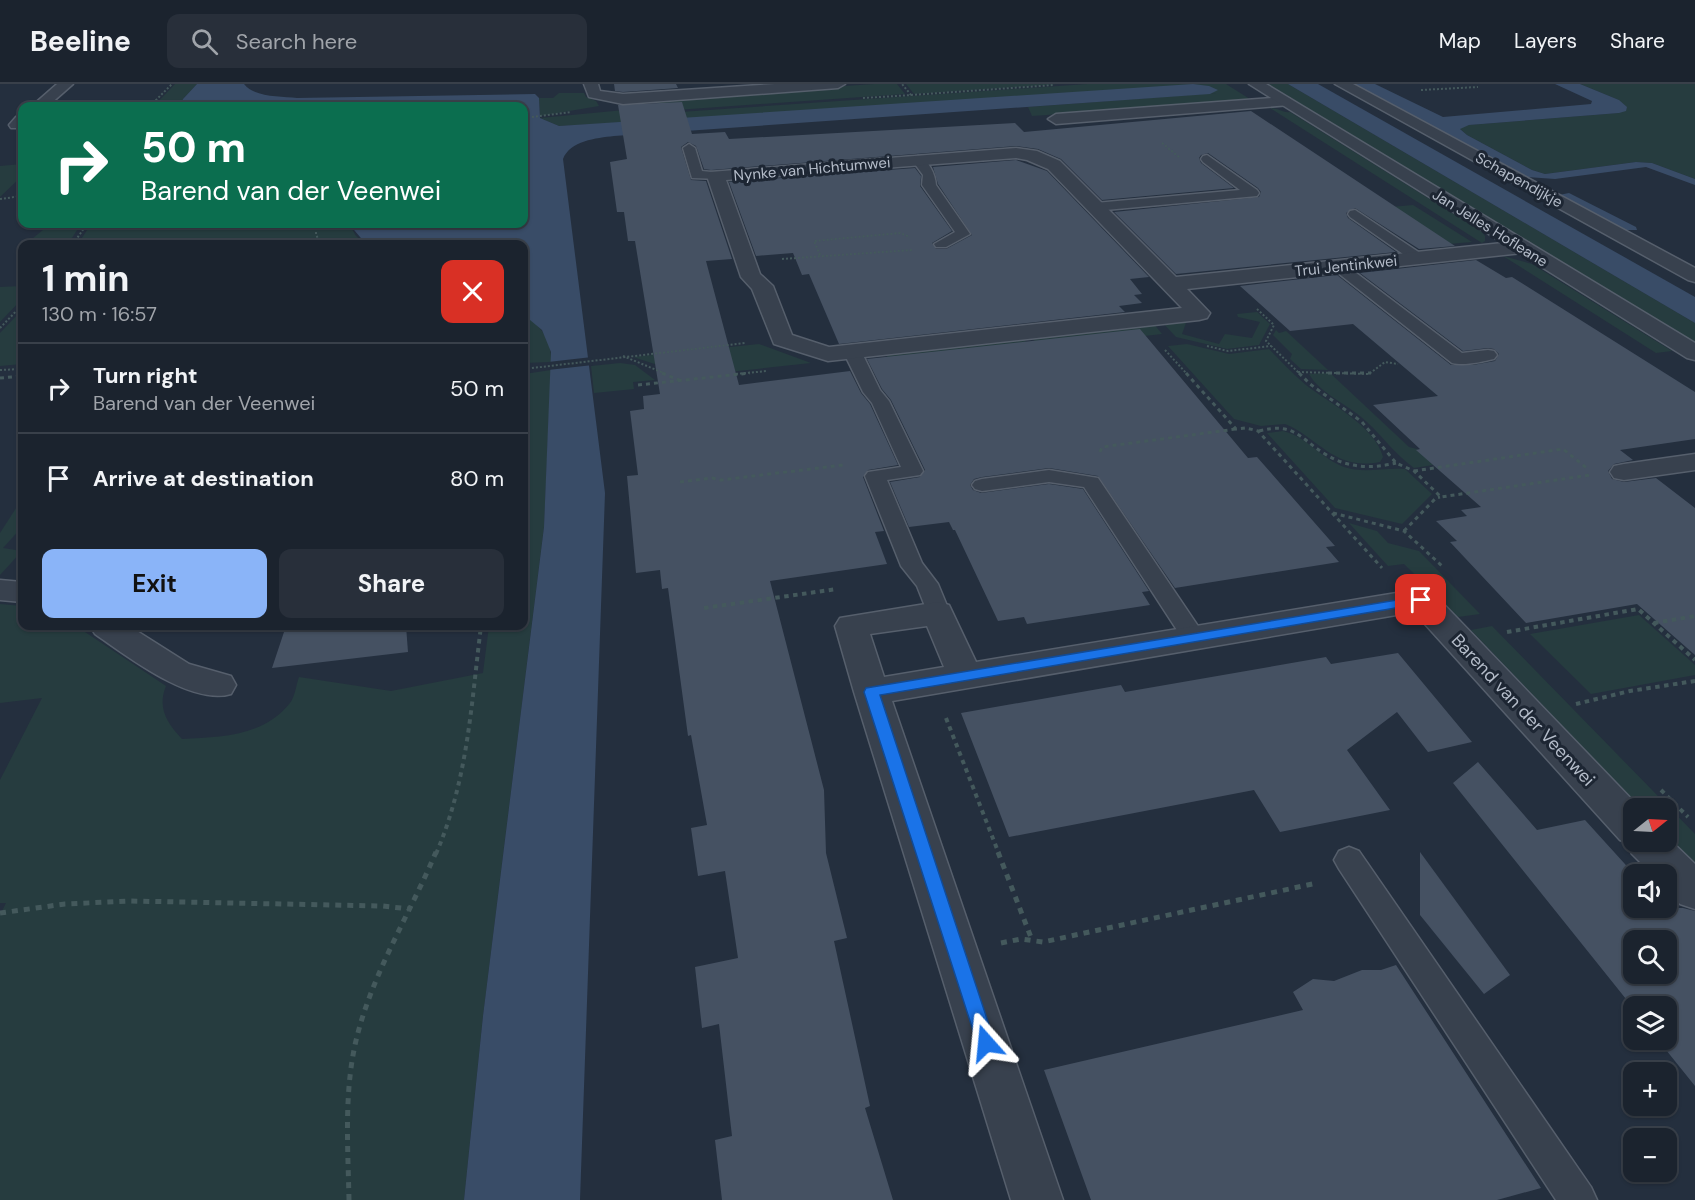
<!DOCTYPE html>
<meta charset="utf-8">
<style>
:root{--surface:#1b232e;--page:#282f3a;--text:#f1f3f6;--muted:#a0a4aa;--line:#39404a;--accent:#8ab4f8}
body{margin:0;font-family:"DM Sans",sans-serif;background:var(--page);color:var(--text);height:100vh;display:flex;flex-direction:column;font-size:22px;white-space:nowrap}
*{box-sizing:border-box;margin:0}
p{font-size:20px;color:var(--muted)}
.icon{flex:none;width:33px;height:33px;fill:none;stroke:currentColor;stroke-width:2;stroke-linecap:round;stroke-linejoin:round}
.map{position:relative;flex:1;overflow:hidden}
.drawer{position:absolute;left:18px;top:156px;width:510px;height:390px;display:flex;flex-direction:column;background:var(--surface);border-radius:12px;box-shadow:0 2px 4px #0004,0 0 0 2px var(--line)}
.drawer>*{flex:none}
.hud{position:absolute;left:18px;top:18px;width:510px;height:126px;border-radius:12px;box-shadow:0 2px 4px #0004,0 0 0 2px var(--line);background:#0b6e4f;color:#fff;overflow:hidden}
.needle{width:39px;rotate:72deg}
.tools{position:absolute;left:1623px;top:714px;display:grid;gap:12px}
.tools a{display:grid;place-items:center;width:54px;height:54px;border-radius:12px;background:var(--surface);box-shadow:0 2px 4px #0004,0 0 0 2px var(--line);font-size:30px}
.pin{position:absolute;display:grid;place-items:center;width:51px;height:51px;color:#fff;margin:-26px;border-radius:12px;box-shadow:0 3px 9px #0006}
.me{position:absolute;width:66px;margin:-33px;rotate:342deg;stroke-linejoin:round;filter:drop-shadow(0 0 4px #0008)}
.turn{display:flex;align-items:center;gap:21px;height:126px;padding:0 24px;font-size:27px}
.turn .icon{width:78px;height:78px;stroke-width:2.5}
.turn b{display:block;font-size:42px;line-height:51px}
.round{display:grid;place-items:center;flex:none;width:63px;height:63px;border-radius:12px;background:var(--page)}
.summary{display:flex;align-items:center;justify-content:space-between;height:102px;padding:0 24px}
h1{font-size:36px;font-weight:700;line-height:45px}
.primary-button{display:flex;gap:12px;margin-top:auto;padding:12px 24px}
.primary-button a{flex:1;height:69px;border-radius:12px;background:var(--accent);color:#111;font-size:24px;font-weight:700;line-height:69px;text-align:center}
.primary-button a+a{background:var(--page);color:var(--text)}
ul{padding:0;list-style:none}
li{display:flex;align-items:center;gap:18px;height:90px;padding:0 24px;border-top:2px solid var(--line)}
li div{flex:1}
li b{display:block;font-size:22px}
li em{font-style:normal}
header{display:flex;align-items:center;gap:36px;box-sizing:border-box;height:84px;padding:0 30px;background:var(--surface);border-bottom:2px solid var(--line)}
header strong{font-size:28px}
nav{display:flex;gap:33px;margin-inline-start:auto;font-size:21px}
.search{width:420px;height:54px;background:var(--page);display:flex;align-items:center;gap:15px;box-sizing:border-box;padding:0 21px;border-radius:12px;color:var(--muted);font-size:22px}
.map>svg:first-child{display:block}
</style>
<header>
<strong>Beeline</strong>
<div class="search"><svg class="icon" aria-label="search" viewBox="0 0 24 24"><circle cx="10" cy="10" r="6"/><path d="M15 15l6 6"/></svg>Search here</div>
<nav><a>Map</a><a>Layers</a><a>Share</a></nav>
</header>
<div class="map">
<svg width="1695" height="1116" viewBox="0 0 1695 1116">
<rect width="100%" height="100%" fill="#242f3e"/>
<g fill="#263c3f">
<polygon points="175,0 197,0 183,15 180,22 154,22"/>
<polygon points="874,0 897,0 905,10 676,26 654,18 653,15"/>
<polygon points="906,0 1058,0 914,10"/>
<polygon points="1087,0 1226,0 1253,17 1032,32 1028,23 1216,9 681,35 680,28"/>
<polygon points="1268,0 1288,0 1695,239 1695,258"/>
<polygon points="1580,0 1695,0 1695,95 1652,79 1636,78 1545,90 1532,86 1467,51 1459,44 1469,41 1619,29 1619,16"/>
<polygon points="559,9 584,9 586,13 596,17 599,22 540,32 539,14 553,14"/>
<polygon points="467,19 495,22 253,22"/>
<polygon points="656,23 673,36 559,42 540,34"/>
<path d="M1270,24C1278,24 1283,29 1290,28L1481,147L1485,152V157L1482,159Z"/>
<polygon points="22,80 22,92 0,113 0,82"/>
<polygon points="1413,121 1472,158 1437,161 1380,124"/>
<polygon points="41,140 81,140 68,160 31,160 36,156 32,155 49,141 39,141"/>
<polygon points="91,140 349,140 356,152 366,160 78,160"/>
<polygon points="1503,172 1532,180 1672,267 1656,269"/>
<polygon points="22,202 22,215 0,238 0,203"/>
<polygon points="22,226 22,280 0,282 0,249"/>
<polygon points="1257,228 1270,240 1259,261 1227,265 1176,253 1163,239 1186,239 1182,250 1219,260 1225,250 1252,254 1260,238 1238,233 1237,230"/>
<path d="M524,231C541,242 552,256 551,278L524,279Z"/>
<polygon points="1154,240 1162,250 1041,264 1032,254"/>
<polygon points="1276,246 1279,249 1286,247 1328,286 1301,285 1290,275 1292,270 1273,251"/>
<polygon points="1024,255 1030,265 888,275 886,270"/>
<polygon points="759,260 811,279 692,292 633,273"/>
<path d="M1187,260L1229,270L1269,265C1281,277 1293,290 1306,301C1329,319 1375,342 1383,373L1380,378C1338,386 1324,361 1292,343L1285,340L1261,342L1234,335L1168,262Z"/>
<polygon points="620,279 635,281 655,296 633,298 634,305 594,309 591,282"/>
<path d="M551,286L544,443L483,932L464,1116H0V831L6,819H0V696L42,614L0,619V520L22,522V542H76L166,602C157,624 167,639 182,655C220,653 263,653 290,619C295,613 296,601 299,593L391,607L483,589L489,542H524V290Z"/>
<path d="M1330,289L1409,363L1417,365L1433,381L1414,384C1393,369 1380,348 1360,332C1344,319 1319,308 1309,290Z"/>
<path d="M1283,347C1306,352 1322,375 1344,383C1365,390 1384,383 1405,385L1432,410L1402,440L1335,424L1267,349Z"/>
<polygon points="22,415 22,443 3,464 22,467 0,491 0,449"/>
<polygon points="1349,439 1377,447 1388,459 1419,467 1480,530 1458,533 1404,480 1388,482"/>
<polygon points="1639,531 1695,581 1695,591 1591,610 1530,550"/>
<polygon points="1492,542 1695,750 1695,781 1667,751 1666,724 1641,724 1471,546"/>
</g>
<g fill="#394c67">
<path d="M197,0H244C255,14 281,12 297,14L535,10L539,14L540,34L559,42L1193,0L1209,2L1218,6L1210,10L614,52C596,54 570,57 563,75L605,409L580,1116H464L483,932L544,443L551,268L542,246L524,231V160H366L349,140H524V22H495L467,19L180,22L183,15Z"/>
<polygon points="1288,0 1318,0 1695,213 1695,239"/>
<polygon points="1351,0 1375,0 1443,33 1591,20 1592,17 1555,0 1580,0 1619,16 1627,23 1626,27 1619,29 1469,41 1460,45 1467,51 1532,86 1545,90 1636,78 1652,79 1695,95 1695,101 1646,83 1555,95 1527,93"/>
<polygon points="1569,109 1636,143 1637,146 1624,146 1559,111"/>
</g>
<polygon fill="#242f3e" points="592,273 593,281 548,286 548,278"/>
<g fill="#455162" fill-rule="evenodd">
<polygon points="614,0 676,0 678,4 623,8 615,7"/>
<polygon points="682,18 692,50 725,48 729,55 1015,39 1024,48 1251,27 1455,162 1419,165 1355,124 1346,129 1348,134 1396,168 1176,190 1114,128 1259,113 1261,108 1258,104 1208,69 1201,71 1199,74 1201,79 1234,104 1102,116 1061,75 1038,65 1016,62 711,86 704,85 696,62 688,58 681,63 691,96 706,97 732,175 706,177 739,301 850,287 861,309 870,320 898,381 868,386 863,393 884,447 875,448 887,480 770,497 824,706 826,769 847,854 834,857 870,1022 865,1024 893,1116 722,1116 715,1056 732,1052 719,940 702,944 695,883 738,874 725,787 698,792 691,744 707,741 691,651 688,652 668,504 662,505 660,486 636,489 627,392 638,391 630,327 644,325 643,312 660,310 635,157 628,157 624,128 617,128 610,78 627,75 618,21"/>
<polygon points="1016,76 1047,87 1149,193 1130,195 1142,210 1134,211 1142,219 1119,222 1125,228 839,260 809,190 802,191 793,169 756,172 729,98 915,84 921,92 920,102 952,147 932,159 936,165 946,165 972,151 938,100 933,83"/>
<polygon points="1476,176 1506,194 1512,193 1695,308 1695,355 1620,366 1633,376 1614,380 1608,387 1612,395 1624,398 1656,394 1695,424 1695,571 1637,520 1526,539 1450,458 1457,457 1436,437 1467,432 1461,426 1481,423 1416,366 1420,365 1373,321 1438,312 1353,240 1290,247 1240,202 1337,191 1451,281 1473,281 1495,277 1499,270 1494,265 1488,264 1463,267 1360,189"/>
<polygon points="1140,245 1248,374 1257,373 1335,462 1326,463 1339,478 1175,504 1098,392 1049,384 982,393 974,395 970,401 973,406 981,409 1049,400 1083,405 1149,507 1142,508 1150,521 1027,540 1024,533 998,537 955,446 953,446 949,438 909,443 890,398 920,393 925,386 891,316 882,305 867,275"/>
<polygon points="286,542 406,542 408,568 272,584"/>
<polygon points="1398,569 1472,658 1428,668 1397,628 1347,666 1390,726 1280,748 1254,706 1009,753 961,629 1121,601 1125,608 1326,573 1331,580"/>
<path d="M1478,678L1537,746L1585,736L1634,790V824H1683L1695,827V1002L1658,956H1666V922H1634V925L1453,699ZM1634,856H1666V890H1634Z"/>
<polygon points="1420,768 1510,891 1484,910 1420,831"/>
<polygon points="1396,881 1541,1104 1497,1116 1091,1116 1044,986 1303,926 1293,908 1313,895 1334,897 1362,886 1381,886"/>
</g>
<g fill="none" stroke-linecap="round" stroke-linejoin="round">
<g stroke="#565f6c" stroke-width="3">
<g id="service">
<polygon points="689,60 695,64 702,87 721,89 722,92 721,95 692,94 683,64"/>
<polygon points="1207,71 1257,106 1259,109 1257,112 1095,127 1088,123 1095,119 1240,106 1203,78 1201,75 1203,72"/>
<path d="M918,72C929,76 935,90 936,101L970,150L946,163H936L934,160L955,148L922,101L923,91L912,76Z"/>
<polygon points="1355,126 1423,171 1425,174 1423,177 1413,177 1350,133 1348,130 1350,127"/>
<path d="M1338,178L1343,179L1462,269L1488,266L1494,267L1497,271L1494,275C1481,278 1464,282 1452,279L1333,185L1331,182Z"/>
<polygon points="852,262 858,263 861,267 880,306 889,317 923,387 920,391 887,396 922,479 938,500 950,529 946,535 938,537 930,535 917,502 901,482 865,392 868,388 901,383 872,319 863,308 843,267 846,263"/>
<polygon points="1049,386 1098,394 1202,548 1206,554 1202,560 1194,562 1186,560 1084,403 1049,398 982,407 975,405 972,401 975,397 982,395"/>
<polygon points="1349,763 1359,767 1591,1103 1597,1116 1556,1116 1339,785 1334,776 1339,767"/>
</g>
</g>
<g stroke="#565f6c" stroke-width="3">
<g id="minor">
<polygon points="57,0 73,0 48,22 32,22"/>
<polygon points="584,0 598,0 600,7 623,10 775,0 845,0 838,4 623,20 589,13"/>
<polygon points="1335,0 1353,0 1695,184 1695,198 1688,196"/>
<polygon points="1285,13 1290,15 1293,18 1290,21 1056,40 1048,35 1056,30"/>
<polygon points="22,31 22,44 11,44 9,41 16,33"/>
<path d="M1016,64L1037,67L1060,77L1176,193L1522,157L1529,159L1532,163L1529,167L1522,169L1187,205L1210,229L1207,234L1199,236L828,277L774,260L752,205L741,193L707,92L710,88ZM1016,74L1027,76L1048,85L1182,224L829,263L792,251L773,202L760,190L726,96Z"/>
<polygon points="1695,370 1695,386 1624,396 1614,394 1610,388 1614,382 1624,380"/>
<polygon points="0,496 22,498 22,518 0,516"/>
<path d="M1421,505L1432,508L1640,724H1634V758H1666V752L1695,780V825L1680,820L1666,805V790H1652L1632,770L1626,758L1620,756L1414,528L892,617L1063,1116H1011L854,608L835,542L840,534L938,518L949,521L976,578ZM927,542L944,583L884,593L870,550Z"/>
<path d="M90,542H129L189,580L231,592L236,601L231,610C191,622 127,572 95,550Z"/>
</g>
</g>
<g stroke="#565f6c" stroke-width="3">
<polygon id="tertiary" points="1249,0 1266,0 1695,259 1695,276 1687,274"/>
</g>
<g stroke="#44595c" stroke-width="2" stroke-dasharray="2 2" stroke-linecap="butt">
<polyline points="1421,6 1478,3"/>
<polyline points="911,11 1054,1"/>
<polyline points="863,14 911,11 902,0"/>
<polyline points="150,22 172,0"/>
<polyline points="524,34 571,28"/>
<polyline points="1162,59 1179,73"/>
<polyline points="0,115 22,112"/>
<polyline points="316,140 316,150 320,160"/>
<polyline points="73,160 87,140"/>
<polyline points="820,171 814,157 900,149 910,153"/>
<polyline points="782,175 912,166"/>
<polyline points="1257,225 1274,241 1266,257 1300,290"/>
<polyline points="0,244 22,221"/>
<polyline points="1207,262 1228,267 1271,262"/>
<polyline points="1165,266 1187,290"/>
<polyline points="623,272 666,290"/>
<polyline points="524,285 745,259"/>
<polyline points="0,286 22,285"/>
<polyline points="1298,288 1369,290 1385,278 1398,280"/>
<polyline points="736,290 767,287"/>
</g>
<g stroke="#44595c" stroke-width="3" stroke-dasharray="4 4" stroke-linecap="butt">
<polyline points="662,289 679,296"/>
<polyline points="1186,289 1236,345 1246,344 1258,347 1382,484"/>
<polyline points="1299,289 1310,300 1362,338 1396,379 1414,387 1441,413 1590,391"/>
<polyline points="1328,289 1371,289"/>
<polyline points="0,294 22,292"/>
<polyline points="638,301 750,289"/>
<path d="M1259,347C1294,338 1298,353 1325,370C1347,384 1371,385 1396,379"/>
<polyline points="1100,368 1102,363 1236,345"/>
<polyline points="1414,387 1563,365 1588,385"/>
<polyline points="680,398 712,394 721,396 843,381"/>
<polyline points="1333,429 1404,447 1442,482"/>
<polyline points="1404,447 1436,414 1440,413"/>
</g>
<g stroke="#44595c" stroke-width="4" stroke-dasharray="4.5 4.5" stroke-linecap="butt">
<polyline points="704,524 837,505"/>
<polyline points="1654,539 1695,532"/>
<polyline points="1507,548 1638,525 1695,576"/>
<polyline points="1576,620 1630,607 1695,597"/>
<polyline points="946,634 999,770"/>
<polyline points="1661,706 1688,733"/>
<path d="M436,770C468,695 471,622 481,542"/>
</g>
<g stroke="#44595c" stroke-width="5" stroke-dasharray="6 6" stroke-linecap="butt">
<polyline points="998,768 1032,856"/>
<polyline points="0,829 65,820 130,817 383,822 409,825"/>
<polyline points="1001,859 1021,855 1043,858 1317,799"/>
<path d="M349,1116C348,1065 344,1012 355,961C370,893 409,832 436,768"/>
</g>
<use href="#service" fill="#38414e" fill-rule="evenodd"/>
<use href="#minor" fill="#38414e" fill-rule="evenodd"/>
<use href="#tertiary" fill="#38414e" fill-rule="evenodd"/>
</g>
<polygon fill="#1a73e8" stroke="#114b97" stroke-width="1.5" points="1421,512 1427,516 1425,519 880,611 995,959 992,965 986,968 979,965 864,608 866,604"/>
<g text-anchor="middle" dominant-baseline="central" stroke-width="6" stroke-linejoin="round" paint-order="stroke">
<g font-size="15" fill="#b4bcc9" stroke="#1d2633">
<text transform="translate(812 85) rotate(-5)">Nynke van Hichtumwei</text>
<text transform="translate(1519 96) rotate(29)">Schapendijkje</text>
<text transform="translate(1490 144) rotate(32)">Jan Jelles Hofleane</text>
<text transform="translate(1346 182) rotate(-6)">Trui Jentinkwei</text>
</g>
<g font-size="18" fill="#b4bcc9" stroke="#1d2633">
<text transform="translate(1523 626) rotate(47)">Barend van der Veenwei</text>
</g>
</g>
</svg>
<div class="tools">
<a><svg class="needle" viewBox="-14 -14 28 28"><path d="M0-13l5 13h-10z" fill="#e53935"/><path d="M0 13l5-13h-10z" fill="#a0a4aa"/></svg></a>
<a><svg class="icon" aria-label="sound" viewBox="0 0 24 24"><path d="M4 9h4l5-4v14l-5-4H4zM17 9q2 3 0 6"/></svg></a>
<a><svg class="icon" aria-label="search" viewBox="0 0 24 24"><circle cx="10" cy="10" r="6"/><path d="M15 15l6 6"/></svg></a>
<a><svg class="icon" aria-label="layers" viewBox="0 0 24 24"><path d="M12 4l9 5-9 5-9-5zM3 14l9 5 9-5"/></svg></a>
<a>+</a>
<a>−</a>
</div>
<div class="pin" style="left:1421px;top:516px;background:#d93025"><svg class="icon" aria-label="arrive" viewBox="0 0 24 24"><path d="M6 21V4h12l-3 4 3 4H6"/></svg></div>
<svg class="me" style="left:986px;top:959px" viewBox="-20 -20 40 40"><path d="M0-17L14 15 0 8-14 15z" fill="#1a73e8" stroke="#fff" stroke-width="4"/></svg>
<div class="hud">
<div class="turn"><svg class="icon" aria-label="right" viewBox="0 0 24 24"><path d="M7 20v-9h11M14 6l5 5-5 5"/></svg><div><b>50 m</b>Barend van der Veenwei</div></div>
</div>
<section class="drawer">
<div class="summary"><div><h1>1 min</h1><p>130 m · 16:57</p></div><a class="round" style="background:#d93025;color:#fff"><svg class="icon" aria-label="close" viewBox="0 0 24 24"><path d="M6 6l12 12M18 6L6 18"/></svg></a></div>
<ul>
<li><svg class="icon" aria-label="right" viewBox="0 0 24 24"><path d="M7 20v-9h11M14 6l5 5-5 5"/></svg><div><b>Turn right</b><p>Barend van der Veenwei</p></div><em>50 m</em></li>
<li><svg class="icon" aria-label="arrive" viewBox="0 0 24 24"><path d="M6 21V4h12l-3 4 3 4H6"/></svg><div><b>Arrive at destination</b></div><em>80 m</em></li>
</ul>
<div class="primary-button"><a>Exit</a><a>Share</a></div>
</section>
</div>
